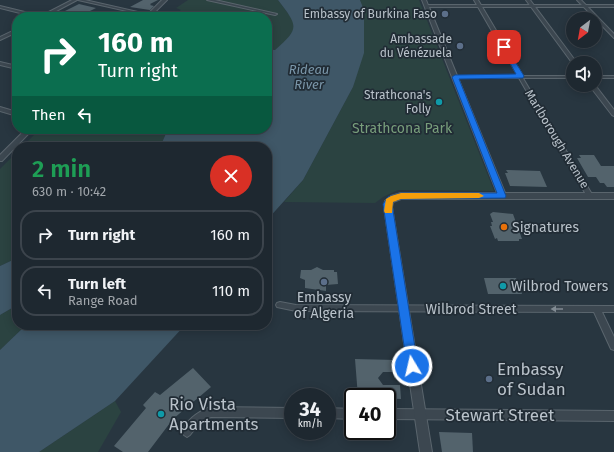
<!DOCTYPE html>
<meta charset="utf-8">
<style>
:root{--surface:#1e2830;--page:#263038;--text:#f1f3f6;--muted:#a1a6ab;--line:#3c444c}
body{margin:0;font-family:"Fira Sans",sans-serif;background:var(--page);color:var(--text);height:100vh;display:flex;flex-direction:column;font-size:15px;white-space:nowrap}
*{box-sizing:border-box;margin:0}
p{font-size:13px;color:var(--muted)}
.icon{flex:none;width:22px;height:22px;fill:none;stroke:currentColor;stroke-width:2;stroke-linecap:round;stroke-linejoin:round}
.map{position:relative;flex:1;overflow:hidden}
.drawer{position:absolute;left:12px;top:142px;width:260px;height:188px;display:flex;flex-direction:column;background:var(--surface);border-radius:16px;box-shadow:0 2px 10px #0003,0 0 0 1px var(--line)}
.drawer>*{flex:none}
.top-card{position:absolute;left:12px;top:12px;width:260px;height:122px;border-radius:16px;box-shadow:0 2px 10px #0003,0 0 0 1px var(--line);background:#0b6e4f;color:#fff;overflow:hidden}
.needle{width:26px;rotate:211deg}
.buttons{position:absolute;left:566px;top:12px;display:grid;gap:8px}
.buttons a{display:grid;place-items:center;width:36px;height:36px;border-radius:50%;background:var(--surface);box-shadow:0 2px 10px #0003,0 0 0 1px var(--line);font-size:20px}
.speed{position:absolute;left:284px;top:388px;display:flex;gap:8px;font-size:20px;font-weight:700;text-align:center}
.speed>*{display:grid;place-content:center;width:52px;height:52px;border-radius:50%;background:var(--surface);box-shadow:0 2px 10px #0003,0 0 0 1px var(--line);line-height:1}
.speed small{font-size:10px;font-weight:400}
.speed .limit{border:2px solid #111;border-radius:6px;background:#fff;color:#111}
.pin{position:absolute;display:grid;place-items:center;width:34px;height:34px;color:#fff;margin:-17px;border-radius:8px;box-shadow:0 2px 6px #0006}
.me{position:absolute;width:44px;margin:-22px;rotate:351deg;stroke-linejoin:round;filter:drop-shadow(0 0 3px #0008)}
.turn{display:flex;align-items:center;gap:14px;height:84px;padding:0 20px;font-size:18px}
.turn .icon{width:52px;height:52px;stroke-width:2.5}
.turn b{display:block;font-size:28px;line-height:34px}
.then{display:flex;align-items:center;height:38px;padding:0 20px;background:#0003;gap:8px;font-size:15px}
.round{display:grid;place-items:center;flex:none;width:42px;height:42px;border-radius:21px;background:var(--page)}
.head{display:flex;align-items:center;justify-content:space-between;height:68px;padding:0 20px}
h1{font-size:24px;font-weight:600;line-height:30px;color:#1e9e55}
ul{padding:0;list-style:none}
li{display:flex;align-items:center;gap:12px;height:50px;margin:0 8px 6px;padding:0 12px;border:2px solid var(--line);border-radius:16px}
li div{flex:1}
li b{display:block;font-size:15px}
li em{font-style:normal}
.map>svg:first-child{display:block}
</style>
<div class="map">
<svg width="614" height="452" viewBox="0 0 614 452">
<rect width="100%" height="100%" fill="#283640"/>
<g fill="#2b4341">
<polygon points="188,0 278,0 293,20 294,29 287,40 275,50 267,49 267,17 170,17 181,10 176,8"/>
<polygon points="360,0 419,0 494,191 398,190 383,197 375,203 284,202 303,180 353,87 364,23 364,10"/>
<polygon points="40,129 168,129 160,147 22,147"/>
<polygon points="17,152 17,258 0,266 0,169"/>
<polygon points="12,308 17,308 17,325 26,325 0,350 0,315"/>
<polygon points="115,401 121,412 98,452 39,452"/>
</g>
<g fill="#3f5767">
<path d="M278,0H360L364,10V53L353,87L303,180L267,220V147H160L168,129H267V49L275,50C301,28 297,25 278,0Z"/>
<polygon points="17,258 17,308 12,308 0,315 0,266"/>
<polygon points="26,325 185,325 115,401 39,452 0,452 0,350"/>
</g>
<g fill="#53636c">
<polygon points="143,0 158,0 150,4 151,4 150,5 154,6 150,10 130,7"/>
<polygon points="79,4 96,8 80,16 63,12"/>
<polygon points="579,155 594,155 601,166 614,166 614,187 607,187 604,183 600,183 596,177 588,177 577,158 581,158"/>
<polygon points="506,170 540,171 547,187 510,186 505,173 508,173"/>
<polygon points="493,212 513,214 522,239 519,239 519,241 498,241 497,238 495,239 490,226 492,226 491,222 493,222 490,214"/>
<polygon points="317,267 323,270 334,270 334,272 337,272 338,284 326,285 326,291 305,288 305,280 300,278 301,270 311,270"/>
<polygon points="484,278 516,278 522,294 488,294"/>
<polygon points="355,359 396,360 398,372 383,372 378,378 383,385 400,385 401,399 358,397"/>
<polygon points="193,368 211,387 173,419 148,452 123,452 114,446 146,408 143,405 155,392 160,395"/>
<polygon points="439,432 472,433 473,452 442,452"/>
</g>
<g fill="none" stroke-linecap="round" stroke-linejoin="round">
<g stroke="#5a656d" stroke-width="2">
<g id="minor">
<polygon points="72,0 77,0 45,17 36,17 0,8 0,6 41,16"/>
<polygon points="78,0 85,0 151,15 149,16"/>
<polygon points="207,0 215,0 277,14 275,15"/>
<polygon points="474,0 478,0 523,76 573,76 573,78 523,78 524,80 593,196 592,198 588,198 519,78 455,78 453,77 455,76 518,76"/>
<polygon points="526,0 530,0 577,63 573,64"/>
<polygon points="577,0 581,0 614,34 614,38"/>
<polygon points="17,29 17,32 0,40 0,37"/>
<polygon points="0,62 17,66 17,69 0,65"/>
<rect x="595" y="76" width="19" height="2"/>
<polygon points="589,85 595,85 614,110 614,116 612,115"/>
<polygon points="0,107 17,112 17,116 0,111"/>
<polygon points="280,302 296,305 614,306 614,312 602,312 614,337 614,350 611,349 594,312 296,311 277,307 276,305 277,303"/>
<path d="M210,407L293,408V418L211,417L201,421L190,435L187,437L184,435L182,432C187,419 198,412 210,407Z"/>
<polygon points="327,408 353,409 353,419 327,418"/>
<polygon points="387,409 614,411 614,421 387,419"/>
</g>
</g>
<g stroke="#5a656d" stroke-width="2">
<g id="tertiary">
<polygon points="162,0 167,0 150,17 145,17"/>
<polygon points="422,0 426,0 428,5 614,5 614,7 429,7 505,193 614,193 614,199 401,199 393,202 392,207 432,452 420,452 384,207 385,201 391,196 401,193 497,193"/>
<polygon points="26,129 33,129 2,161 0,161 0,155"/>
</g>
</g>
<use href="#minor" fill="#3c4750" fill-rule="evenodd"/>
<use href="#tertiary" fill="#3c4750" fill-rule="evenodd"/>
</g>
<defs><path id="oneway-solid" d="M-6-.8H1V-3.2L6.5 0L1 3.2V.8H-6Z"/></defs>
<use fill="#818b93" href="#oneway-solid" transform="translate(557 309) rotate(-180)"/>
<polygon fill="#1a73e8" stroke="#114b97" points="501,46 506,47 524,76 523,78 459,79 506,196 505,198 401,199 394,201 392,204 418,366 417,370 412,372 408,370 407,366 383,204 388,197 401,193 497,193 452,77 455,75 516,74 501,47"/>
<polygon fill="#f59e0b" points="401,193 479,193 484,196 479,198 401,199 393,202 392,213 385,213 384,211 386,199 391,196"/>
<g fill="#5c6f8a" stroke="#212c35" stroke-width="1.5">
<circle cx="445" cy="14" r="4"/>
<circle cx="460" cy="46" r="4"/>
<circle cx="324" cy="282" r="4"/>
<circle cx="489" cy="379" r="4"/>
</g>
<g fill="#0f9aa8" stroke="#212c35" stroke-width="1.5">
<circle cx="439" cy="102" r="4"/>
<circle cx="503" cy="286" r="4"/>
<circle cx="161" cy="414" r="4"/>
</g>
<circle fill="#e8710a" stroke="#212c35" stroke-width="1.5" cx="504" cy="227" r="4"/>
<g text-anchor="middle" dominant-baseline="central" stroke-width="3.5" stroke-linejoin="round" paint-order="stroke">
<g font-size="12" fill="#b9c2ca" stroke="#212c35" text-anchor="end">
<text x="437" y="14">Embassy of Burkina Faso</text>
<text x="452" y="39">Ambassade<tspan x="452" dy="14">du Vénézuela</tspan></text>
<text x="431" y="95">Strathcona's<tspan x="431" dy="14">Folly</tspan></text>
</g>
<g font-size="12" fill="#b9c2ca" stroke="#212c35">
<text transform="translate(557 139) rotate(59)">Marlborough Avenue</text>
</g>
<g font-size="13" font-style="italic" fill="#7b97aa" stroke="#212c35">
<text x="309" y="69">Rideau<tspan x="309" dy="15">River</tspan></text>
</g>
<g font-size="14" fill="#789e7b" stroke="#212c35">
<text x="402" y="128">Strathcona Park</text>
</g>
<g font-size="14" fill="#b9c2ca" stroke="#212c35" text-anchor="start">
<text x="512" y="227">Signatures</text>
<text x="511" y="286">Wilbrod Towers</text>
<text x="324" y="297" text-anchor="middle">Embassy<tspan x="324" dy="16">of Algeria</tspan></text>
</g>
<g font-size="14" fill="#b9c2ca" stroke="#212c35">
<text x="471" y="309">Wilbrod Street</text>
</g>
<g font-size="17" fill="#b9c2ca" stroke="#212c35" text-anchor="start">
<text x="497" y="369">Embassy<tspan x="497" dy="20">of Sudan</tspan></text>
<text x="169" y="404">Rio Vista<tspan x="169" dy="20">Apartments</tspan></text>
</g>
<g font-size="17" fill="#b9c2ca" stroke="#212c35">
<text x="500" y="415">Stewart Street</text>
</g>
</g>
</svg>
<div class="buttons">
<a><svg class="needle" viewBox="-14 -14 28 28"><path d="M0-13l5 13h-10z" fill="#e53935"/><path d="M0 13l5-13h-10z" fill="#a1a6ab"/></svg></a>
<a><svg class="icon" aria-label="sound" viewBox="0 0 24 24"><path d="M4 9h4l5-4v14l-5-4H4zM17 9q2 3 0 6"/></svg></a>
</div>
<div class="speed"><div>34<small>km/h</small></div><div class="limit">40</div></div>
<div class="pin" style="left:504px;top:47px;background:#d93025"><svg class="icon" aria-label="arrive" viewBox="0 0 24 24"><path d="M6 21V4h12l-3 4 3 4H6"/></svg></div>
<svg class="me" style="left:412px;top:366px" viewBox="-20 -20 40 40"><circle r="17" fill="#1a73e8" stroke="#fff" stroke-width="3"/><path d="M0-11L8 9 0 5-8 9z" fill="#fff"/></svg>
<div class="top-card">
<div class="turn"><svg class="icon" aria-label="right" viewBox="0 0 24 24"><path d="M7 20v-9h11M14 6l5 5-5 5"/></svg><div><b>160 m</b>Turn right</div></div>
<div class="then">Then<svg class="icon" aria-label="left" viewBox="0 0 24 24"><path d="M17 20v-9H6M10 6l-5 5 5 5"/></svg></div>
</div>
<section class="drawer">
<div class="head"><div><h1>2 min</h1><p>630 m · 10:42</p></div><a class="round" style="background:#d93025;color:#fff"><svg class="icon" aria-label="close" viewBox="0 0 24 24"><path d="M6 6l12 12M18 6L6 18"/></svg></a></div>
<ul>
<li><svg class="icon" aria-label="right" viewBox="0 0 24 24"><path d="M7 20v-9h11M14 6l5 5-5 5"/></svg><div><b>Turn right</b></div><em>160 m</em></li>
<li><svg class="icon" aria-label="left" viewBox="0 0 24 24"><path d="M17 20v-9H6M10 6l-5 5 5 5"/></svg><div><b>Turn left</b><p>Range Road</p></div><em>110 m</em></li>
</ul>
</section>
</div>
